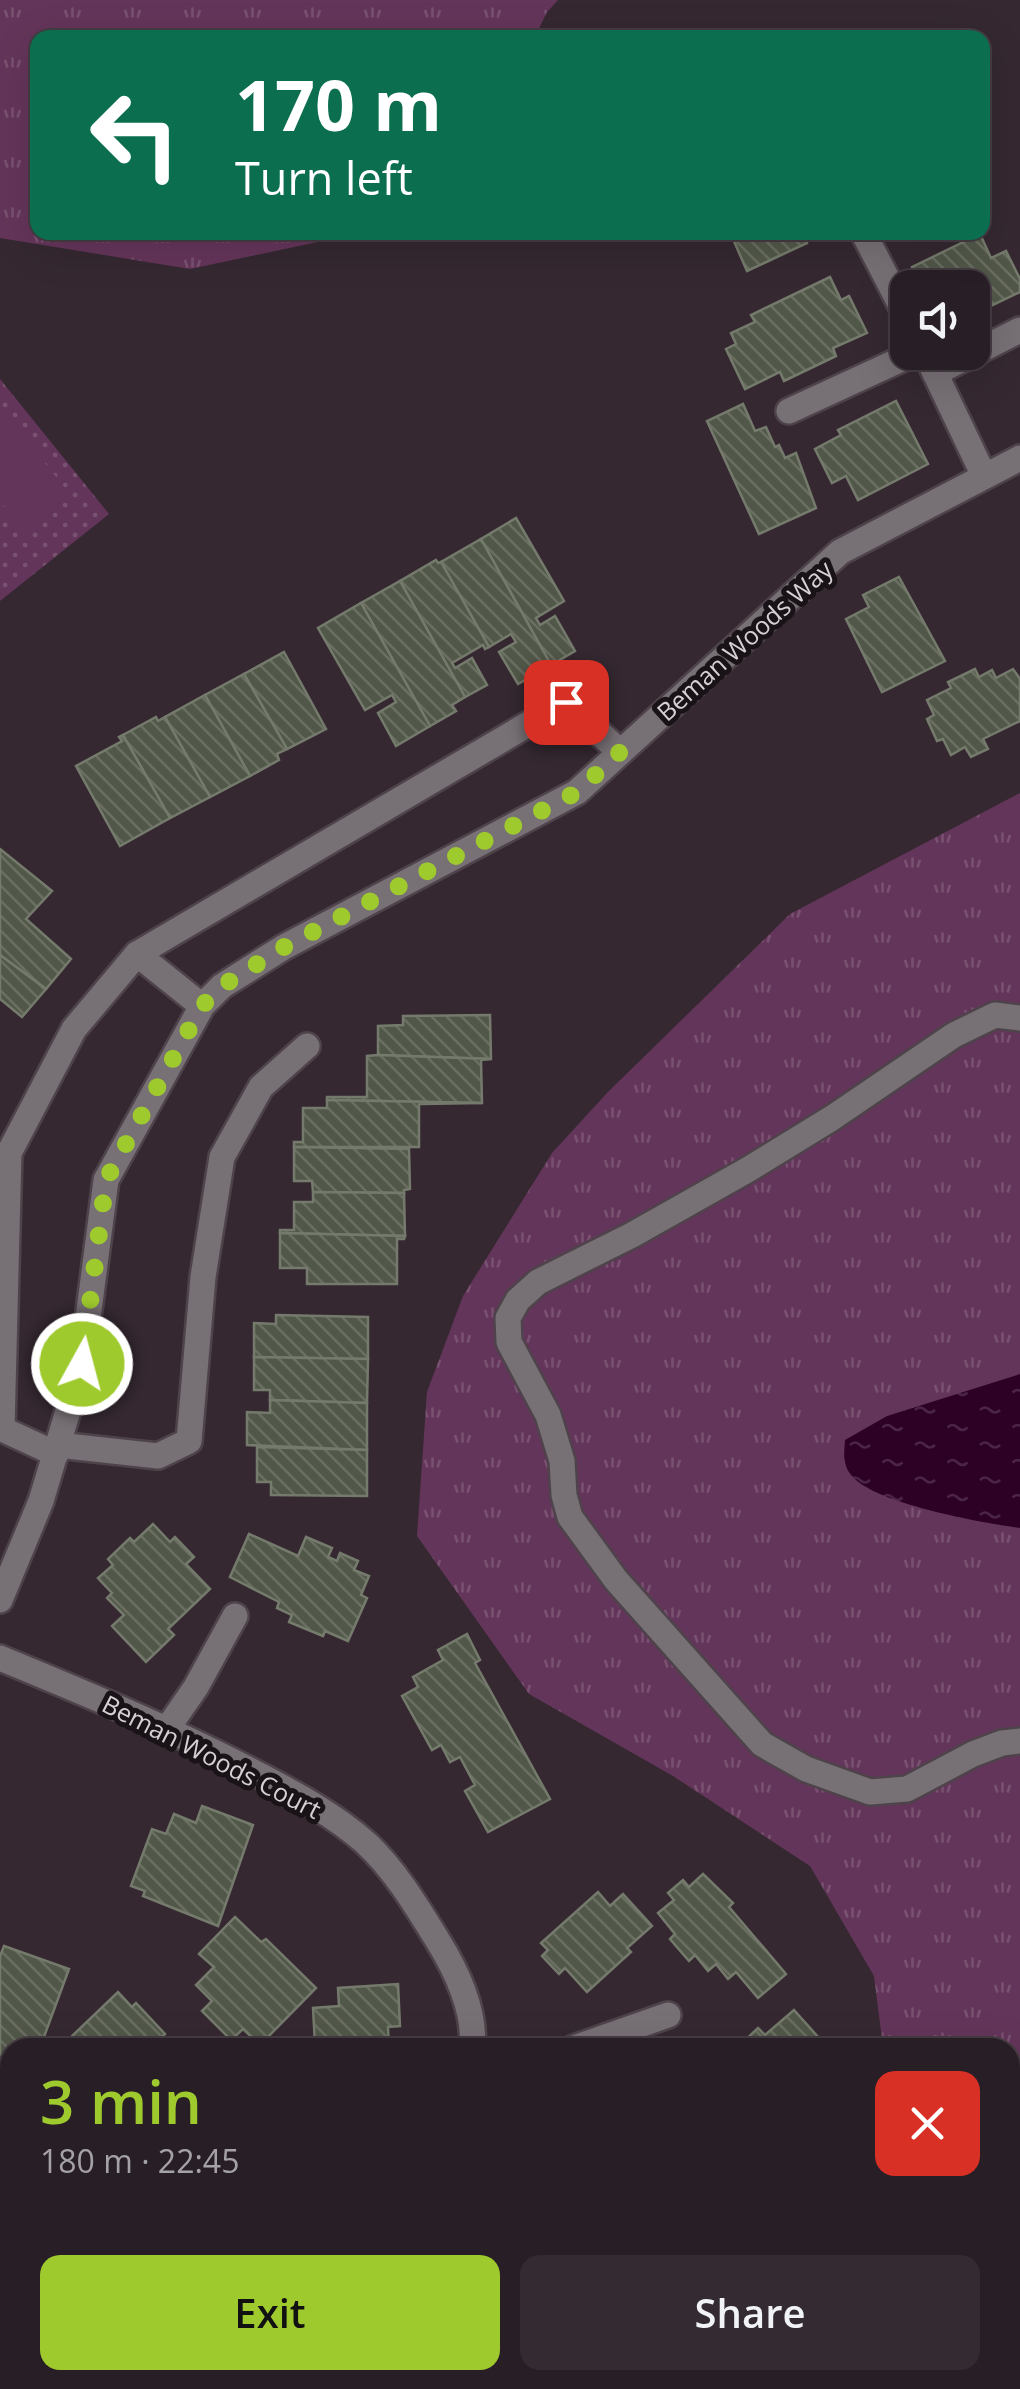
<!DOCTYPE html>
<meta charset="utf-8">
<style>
:root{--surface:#281e25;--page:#342b32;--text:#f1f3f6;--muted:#a5a2a7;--line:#443c42;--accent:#9fca2d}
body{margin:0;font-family:"Open Sans",sans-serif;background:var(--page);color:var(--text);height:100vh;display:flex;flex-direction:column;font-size:38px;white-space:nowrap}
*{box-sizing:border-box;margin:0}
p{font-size:32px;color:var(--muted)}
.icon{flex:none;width:55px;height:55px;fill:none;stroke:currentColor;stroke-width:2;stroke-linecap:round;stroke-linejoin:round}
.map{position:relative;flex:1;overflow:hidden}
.sheet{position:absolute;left:0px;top:2038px;width:1020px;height:352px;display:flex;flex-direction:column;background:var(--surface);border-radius:30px 30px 0 0;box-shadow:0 10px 40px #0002,0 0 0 2px var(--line)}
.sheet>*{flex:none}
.guide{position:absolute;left:30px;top:30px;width:960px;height:210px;border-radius:20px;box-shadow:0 10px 40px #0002,0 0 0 2px var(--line);background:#0b6e4f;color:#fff;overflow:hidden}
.buttons{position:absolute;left:890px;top:270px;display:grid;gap:20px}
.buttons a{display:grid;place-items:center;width:100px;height:100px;border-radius:20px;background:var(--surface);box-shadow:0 10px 40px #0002,0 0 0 2px var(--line);font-size:50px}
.pin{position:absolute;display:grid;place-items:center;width:85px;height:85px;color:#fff;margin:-42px;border-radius:20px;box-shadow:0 5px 15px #0006}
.me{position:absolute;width:110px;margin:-55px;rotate:7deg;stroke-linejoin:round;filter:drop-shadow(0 0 8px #0008)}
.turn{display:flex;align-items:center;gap:35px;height:210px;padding:0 40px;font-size:45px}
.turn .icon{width:130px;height:130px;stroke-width:2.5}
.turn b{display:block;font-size:70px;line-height:85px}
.round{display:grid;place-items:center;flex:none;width:105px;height:105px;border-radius:20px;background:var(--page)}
.summary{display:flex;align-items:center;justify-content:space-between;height:170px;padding:0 40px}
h1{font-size:60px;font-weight:600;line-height:75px;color:var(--accent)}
.action{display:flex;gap:20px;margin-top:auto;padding:20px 40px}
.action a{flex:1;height:115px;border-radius:20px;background:var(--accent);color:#111;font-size:40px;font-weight:600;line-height:115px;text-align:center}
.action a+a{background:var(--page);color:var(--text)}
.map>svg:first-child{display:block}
</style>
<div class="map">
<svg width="1020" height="2389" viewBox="0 0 1020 2389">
<defs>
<pattern id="grass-tufts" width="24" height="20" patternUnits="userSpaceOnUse" patternTransform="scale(2.5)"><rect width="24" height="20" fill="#64355a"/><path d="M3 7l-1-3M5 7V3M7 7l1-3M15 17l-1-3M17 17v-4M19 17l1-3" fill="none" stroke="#795171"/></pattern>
<pattern id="park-dots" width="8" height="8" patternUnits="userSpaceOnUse" patternTransform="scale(2.5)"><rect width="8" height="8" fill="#64355a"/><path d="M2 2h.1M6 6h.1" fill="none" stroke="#795171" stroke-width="1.8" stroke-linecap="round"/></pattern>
<pattern id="water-ripples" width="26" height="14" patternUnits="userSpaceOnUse" patternTransform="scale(2.5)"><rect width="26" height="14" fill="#2d0126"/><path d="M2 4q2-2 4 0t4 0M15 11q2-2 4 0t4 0" fill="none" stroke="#4b2545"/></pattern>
<pattern id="building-back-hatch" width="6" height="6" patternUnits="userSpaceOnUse" patternTransform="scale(2.5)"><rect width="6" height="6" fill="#525849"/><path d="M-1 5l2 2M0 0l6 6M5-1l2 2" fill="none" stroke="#6a6f62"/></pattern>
</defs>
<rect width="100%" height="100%" fill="#352831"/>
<g fill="url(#grass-tufts)">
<polygon points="0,0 558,0 547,12 535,37 38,38 38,232 360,233 190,269 0,238"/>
<polygon points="1020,793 1020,2389 600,2389 613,2380 1010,2380 1010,2048 883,2047 874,1976 810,1866 673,1776 529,1694 417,1536 427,1392 463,1296 552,1153 608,1092 790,914"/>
</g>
<polygon fill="url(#park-dots)" points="0,379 109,514 0,601"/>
<polygon fill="#64355a" points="0,407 69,493 23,530 0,501"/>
<path fill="url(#water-ripples)" d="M1020,1374V1528C983,1523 877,1504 853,1477C842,1466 844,1454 845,1440L887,1416Z"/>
<g fill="url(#building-back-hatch)" stroke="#757b6c" stroke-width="2.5">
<polygon points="730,232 803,232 807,243 747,271"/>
<polygon points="980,234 991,258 1006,251 1020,279 1020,292 972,315 972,288 922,288 912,267"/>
<polygon points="830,277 841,300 849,296 867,333 833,348 836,356 784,381 780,372 745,389 726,349 736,344 731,333 755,322 751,315"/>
<polygon points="896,401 928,464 858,500 846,476 832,483 815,449 841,435 838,430"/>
<polygon points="743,404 755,431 766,427 775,447 779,445 785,458 796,453 816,508 759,534 707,421"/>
<polygon points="516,518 564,601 536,618 540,625 555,616 575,651 551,665 481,539"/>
<polygon points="481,539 551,665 518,684 499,652 516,642 511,634 489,647 441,562"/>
<polygon points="436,560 438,563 441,562 489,647 485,649 483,645 452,663 455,668 472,658 487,685 465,697 400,581"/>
<polygon points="899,577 945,661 882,692 846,619 869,607 863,595"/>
<polygon points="400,581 465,697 452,705 456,711 430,726 361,603"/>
<polygon points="361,603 430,726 396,746 378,713 396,702 392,695 365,710 318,628"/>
<polygon points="284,652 326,729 287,749 244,674"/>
<polygon points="975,669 979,677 992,670 996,678 1013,669 1020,679 1020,721 983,739 988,749 971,757 965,747 951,755 943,739 937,741 927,719 934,715 927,700 951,688 948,682"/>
<polygon points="244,674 287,749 277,754 279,760 250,776 205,695"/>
<polygon points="205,695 250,776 210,797 165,717"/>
<polygon points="156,717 158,721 165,717 210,797 170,818 123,735"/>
<polygon points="123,735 170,818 120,846 76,766 122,741 119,737"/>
<polygon points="0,849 52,891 26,919 71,959 46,989 0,955"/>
<polygon points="0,955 46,989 22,1017 0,999"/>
<polygon points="490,1015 491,1059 378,1055 378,1026 403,1025 403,1016"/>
<polygon points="378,1055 491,1059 481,1060 482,1103 327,1100 327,1097 367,1097 367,1056"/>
<polygon points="327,1100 482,1103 419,1104 419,1147 294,1147 294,1142 303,1142 303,1108 327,1108"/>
<polygon points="294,1147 409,1149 410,1189 404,1190 404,1193 313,1192 312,1181 294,1181"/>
<polygon points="313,1192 404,1193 405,1236 280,1233 280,1230 294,1230 294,1202 313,1202"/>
<polygon points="280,1233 405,1236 404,1239 397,1239 397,1284 307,1284 307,1268 280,1268"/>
<polygon points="276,1315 368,1317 368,1359 254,1357 254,1323 276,1324"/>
<polygon points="254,1357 368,1359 367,1403 270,1400 270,1390 254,1390"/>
<polygon points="270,1400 367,1403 367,1450 247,1445 247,1412 270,1413"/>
<polygon points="257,1447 367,1450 367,1496 271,1495 271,1482 257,1482"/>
<polygon points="153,1524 170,1542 175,1537 194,1557 186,1564 210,1589 168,1629 174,1635 146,1662 112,1626 124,1615 107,1598 112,1593 98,1578 113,1565 108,1559 130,1538 134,1542"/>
<polygon points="249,1534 298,1556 306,1537 332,1548 328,1557 337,1561 340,1553 358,1561 354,1570 369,1576 361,1595 367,1598 348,1641 325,1631 323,1636 289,1622 292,1615 277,1608 279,1602 230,1577"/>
<polygon points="467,1634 480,1660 475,1663 550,1799 488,1832 465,1791 475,1785 460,1757 450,1762 441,1745 432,1750 402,1696 418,1687 413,1677 443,1660 438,1650"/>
<polygon points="202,1806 253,1825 218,1926 143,1896 145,1891 131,1886 152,1829 166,1834 174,1814 196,1823"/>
<polygon points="703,1874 733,1903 729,1907 786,1974 758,1998 736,1972 728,1979 716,1964 708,1971 695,1955 689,1961 670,1939 675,1934 658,1913 674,1900 668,1893 683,1880 689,1887"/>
<polygon points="598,1892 610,1906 623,1894 652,1926 627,1948 631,1952 587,1992 565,1968 559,1974 542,1956 548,1950 541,1943"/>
<polygon points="235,1917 261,1942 266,1939 316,1988 260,2045 243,2029 231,2040 202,2011 212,2001 196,1985 214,1967 199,1954"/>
<polygon points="4,1946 69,1969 41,2045 36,2048 10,2048 10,2090 0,2086 0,1956"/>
<polygon points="398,1984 400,2026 388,2027 389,2048 312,2048 315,2045 313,2008 339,2006 338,1988"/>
<polygon points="118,1992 132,2007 136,2003 165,2034 158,2041 165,2048 79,2048 70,2038"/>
<polygon points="794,2010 819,2038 814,2044 817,2048 737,2048 758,2028 765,2035"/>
<polygon points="6,2105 10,2113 10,2249 0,2231 0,2107"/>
<polygon points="149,2380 246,2380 253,2389 138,2389"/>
<polygon points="453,2380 510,2380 519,2389 444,2389"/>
</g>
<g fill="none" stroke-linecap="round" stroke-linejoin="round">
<g stroke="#4f434b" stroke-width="30">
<g id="minor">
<polyline points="863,232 908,319"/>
<polyline points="925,352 984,476"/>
<polyline points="935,373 1020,330"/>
<polyline points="789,411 917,352"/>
<polyline points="137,954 202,1006"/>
<polyline points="1020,1018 995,1015 954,1035 832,1118 749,1169 632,1235 538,1282 518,1300 508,1318 509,1342 548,1415 562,1461 564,1495 570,1517 616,1580 762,1744 806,1769 870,1792 907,1789 973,1754 1002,1743 1020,1741"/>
<polyline points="58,1445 158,1456 189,1441 203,1277 222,1157 261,1087 307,1046"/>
<polyline points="56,1454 2,1429 9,1153 74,1029 137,954 566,702 620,752"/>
<polyline points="0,1600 41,1501 82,1364 106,1180 202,1006 222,986 284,947 577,792 840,552 1020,458"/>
<path d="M0,1658C85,1693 169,1728 250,1770C291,1792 331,1812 366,1843C395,1870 417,1907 438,1941C456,1970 476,2012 472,2048"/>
<polyline points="167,1729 196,1687 235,1616"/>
<polyline points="574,2048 668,2015"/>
</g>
</g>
<use href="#minor" stroke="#777075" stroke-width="25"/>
</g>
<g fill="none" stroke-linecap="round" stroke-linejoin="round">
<polyline stroke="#9fca2d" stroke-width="18" stroke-dasharray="0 32.4" points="82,1364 106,1180 202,1006 222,986 284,947 577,792 620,752 566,702"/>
</g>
<g text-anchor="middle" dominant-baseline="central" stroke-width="10" stroke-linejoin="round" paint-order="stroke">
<g font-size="25" fill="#d7cfd5" stroke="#191317">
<text transform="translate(744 640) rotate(-42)">Beman Woods Way</text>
<text transform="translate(212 1756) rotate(27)">Beman Woods Court</text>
</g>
</g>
</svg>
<div class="buttons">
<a><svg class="icon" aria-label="sound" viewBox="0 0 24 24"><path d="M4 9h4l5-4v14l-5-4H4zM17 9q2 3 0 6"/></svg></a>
</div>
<div class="pin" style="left:566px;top:702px;background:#d93025"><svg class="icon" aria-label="arrive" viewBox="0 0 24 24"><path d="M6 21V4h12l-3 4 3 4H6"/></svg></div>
<svg class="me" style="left:82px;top:1364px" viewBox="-20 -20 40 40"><circle r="17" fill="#9fca2d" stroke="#fff" stroke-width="3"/><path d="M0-11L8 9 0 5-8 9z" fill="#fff"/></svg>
<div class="guide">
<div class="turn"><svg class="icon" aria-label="left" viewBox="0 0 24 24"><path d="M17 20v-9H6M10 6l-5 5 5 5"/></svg><div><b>170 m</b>Turn left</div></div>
</div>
<section class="sheet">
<div class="summary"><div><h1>3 min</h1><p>180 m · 22:45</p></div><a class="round" style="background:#d93025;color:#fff"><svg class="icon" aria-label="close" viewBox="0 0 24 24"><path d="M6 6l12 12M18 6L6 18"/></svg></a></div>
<div class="action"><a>Exit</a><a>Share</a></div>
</section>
</div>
